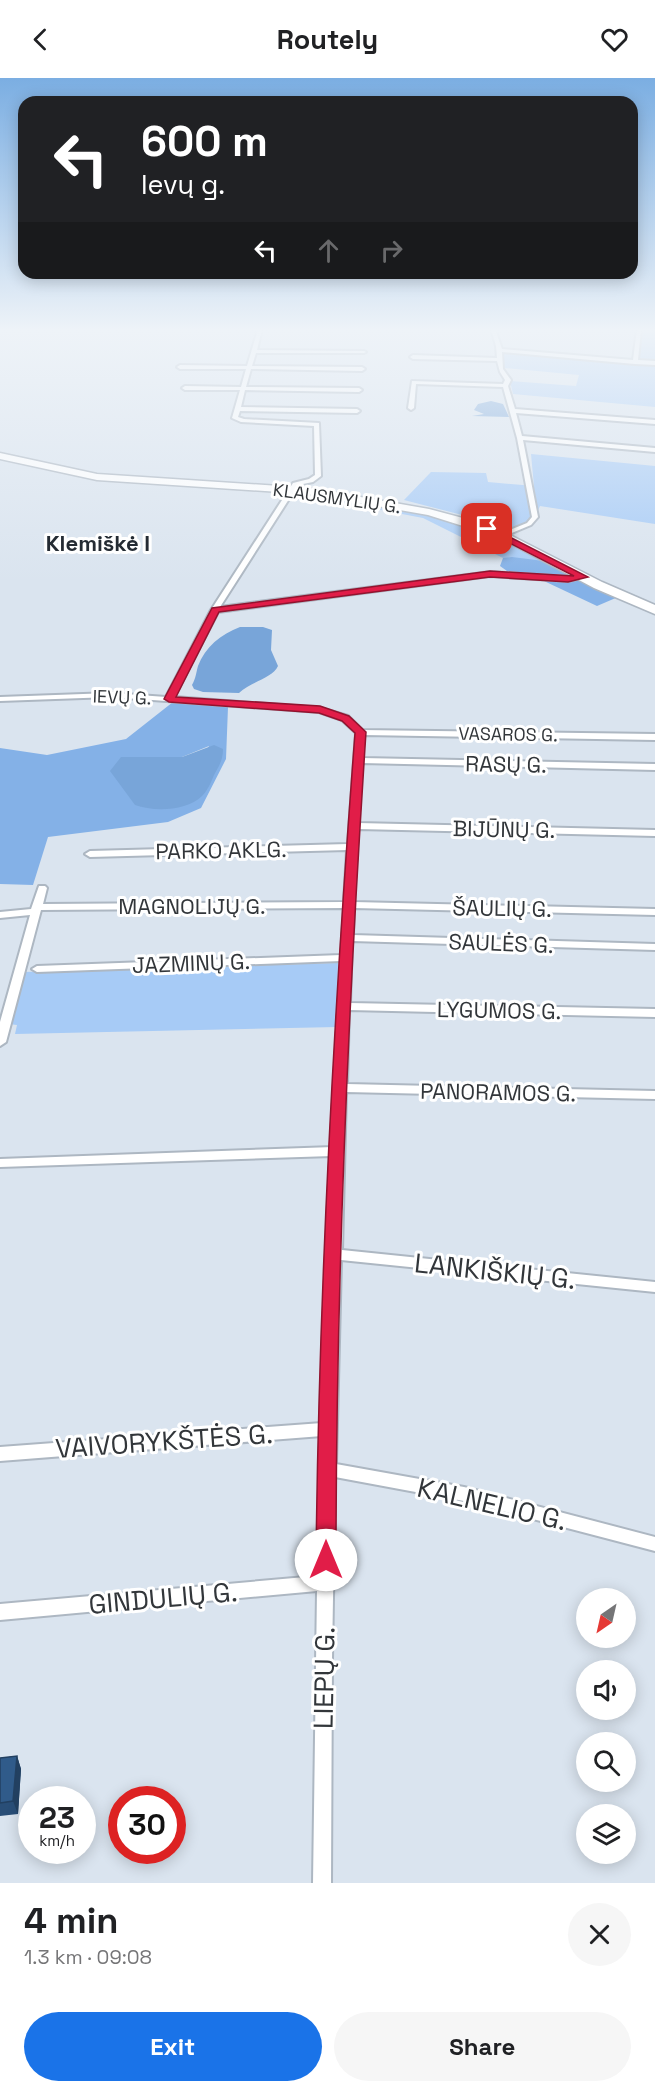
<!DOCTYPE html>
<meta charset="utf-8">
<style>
:root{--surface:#fff;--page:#f6f6f6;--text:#202124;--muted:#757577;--accent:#1a73e8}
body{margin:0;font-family:"Space Grotesk",sans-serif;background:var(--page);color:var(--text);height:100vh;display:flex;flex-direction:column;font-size:22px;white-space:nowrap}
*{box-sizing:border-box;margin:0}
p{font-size:20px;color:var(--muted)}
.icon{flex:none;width:33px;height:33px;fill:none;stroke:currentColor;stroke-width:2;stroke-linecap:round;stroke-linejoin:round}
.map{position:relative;height:1805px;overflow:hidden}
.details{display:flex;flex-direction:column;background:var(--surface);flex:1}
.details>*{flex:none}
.banner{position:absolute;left:18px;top:18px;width:620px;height:183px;border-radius:18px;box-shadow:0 3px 15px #0003;background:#202124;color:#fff;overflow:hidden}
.needle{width:39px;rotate:214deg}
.controls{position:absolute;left:576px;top:1510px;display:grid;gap:12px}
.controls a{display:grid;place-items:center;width:60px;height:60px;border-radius:50%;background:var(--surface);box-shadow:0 3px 15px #0003;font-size:30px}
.speed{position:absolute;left:18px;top:1708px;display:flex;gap:12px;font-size:30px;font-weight:700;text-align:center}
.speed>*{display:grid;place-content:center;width:78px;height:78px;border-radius:50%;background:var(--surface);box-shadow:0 3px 15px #0003;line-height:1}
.speed small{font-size:15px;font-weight:400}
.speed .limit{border:9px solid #d22;background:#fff;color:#111}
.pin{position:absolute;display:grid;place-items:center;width:51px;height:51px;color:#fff;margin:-26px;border-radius:12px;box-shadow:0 3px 9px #0006}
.me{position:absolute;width:66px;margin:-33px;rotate:0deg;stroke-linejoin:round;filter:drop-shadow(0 0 4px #0008)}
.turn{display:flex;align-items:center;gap:21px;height:126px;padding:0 24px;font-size:27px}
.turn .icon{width:78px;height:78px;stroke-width:2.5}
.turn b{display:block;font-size:42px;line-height:51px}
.lanes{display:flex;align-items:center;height:57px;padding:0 24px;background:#0003;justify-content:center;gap:30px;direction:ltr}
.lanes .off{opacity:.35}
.round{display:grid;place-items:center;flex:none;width:63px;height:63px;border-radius:32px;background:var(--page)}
.overview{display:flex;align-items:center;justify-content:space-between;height:102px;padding:0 24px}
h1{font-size:36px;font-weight:700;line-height:45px}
.cta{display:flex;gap:12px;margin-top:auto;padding:12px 24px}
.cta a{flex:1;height:69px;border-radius:36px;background:var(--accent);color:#fff;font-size:24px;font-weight:700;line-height:69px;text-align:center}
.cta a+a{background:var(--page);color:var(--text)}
header{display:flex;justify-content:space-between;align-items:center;height:78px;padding:0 24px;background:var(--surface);font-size:27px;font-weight:700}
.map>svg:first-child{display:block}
</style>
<header><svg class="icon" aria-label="back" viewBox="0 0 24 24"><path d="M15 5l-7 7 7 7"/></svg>Routely<svg class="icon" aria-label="heart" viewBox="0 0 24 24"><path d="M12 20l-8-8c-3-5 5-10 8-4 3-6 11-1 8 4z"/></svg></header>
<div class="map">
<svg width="655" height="1805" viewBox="0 0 655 1805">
<rect width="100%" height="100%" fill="#dae4ef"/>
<g fill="#a7cbf6">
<polygon points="642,251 655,251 655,329 513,316 510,303 576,308 579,297 504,290 504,273 638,284"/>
<polygon points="531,376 655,388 655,446 540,428 533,443 511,454 470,439 404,422 431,394 486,395 488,404 534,408"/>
<polygon points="343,421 427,436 490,456 544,483 503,480 423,440 339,424"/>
<polygon points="338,885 337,949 15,956 17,947 9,946 23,894"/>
</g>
<g fill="#84b1e7" fill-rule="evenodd">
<polygon points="512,479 544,483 618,519 597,528 527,495 507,493 500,488 503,480"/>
<path d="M173,624L228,629L226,681L201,730L168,744L48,759L33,807L0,806V670L47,677L126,661ZM209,668L176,729H142L121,679H182Z"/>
</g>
<g fill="#78a5d9">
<polygon points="491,323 503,326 509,339 472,338 484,336 474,332 478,326"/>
<path d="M240,549H263L272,552L271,572L278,588C273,600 252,603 239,615L203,614L194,611L192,607C196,600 196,595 198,588C205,569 221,556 240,549Z"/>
<path d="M214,667L223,671C223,682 219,688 214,697C211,704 208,712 202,718C187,733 154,734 135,727L110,693L121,679H182Z"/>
</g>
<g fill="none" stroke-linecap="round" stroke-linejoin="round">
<g stroke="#adb7c2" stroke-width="4">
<g id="minor">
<polygon points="258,251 262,251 257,272 364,273 366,274 364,275 256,275 252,288 362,289 365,291 362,293 251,291 246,309 359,310 362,312 359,314 245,312 241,329 357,331 360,333 357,335 240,333 238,339 244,341 319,345 321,398 313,404 298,407 220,529 490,494 568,499 583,497 586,499 568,503 490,498 218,534 174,619 320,630 348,638 362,652 655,656 655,662 364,657 362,680 655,686 655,692 362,685 358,745 655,752 655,758 358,751 354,824 655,831 655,837 354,830 353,857 655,866 655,872 352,863 350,925 655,931 655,939 349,932 347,1006 655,1013 655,1021 346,1014 342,1172 655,1204 655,1214 341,1182 336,1386 464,1409 655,1459 655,1473 464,1423 335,1399 332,1581 331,1805 313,1805 317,1513 0,1542 0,1526 317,1498 322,1358 0,1383 0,1369 322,1345 332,1078 0,1089 0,1081 333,1069 341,883 37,894 32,891 37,888 341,877 344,830 41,832 6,964 0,968 0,944 30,837 0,840 0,834 31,831 39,808 45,808 47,810 43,826 344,824 347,772 90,779 85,776 90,773 348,766 356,655 342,642 319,634 111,619 0,623 0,619 111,615 166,619 211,532 293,405 309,401 315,397 314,348 241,344 232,340 240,312 185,312 182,310 185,308 241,309 246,291 180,291 177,289 180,287 247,288"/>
<polygon points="491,251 495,251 502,271 633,282 637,251 641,251 638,282 655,283 655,287 635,286 502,274 503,291 511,302 508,308 515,331 655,342 655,346 516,335 522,358 655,370 655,374 523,362 538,439 531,447 502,459 500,458 500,456 527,445 532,439 517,360 503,309 416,306 414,330 411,332 408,330 412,303 503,306 505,302 500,294 497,283 413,281 410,279 413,277 497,280 496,268"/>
</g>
</g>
<g stroke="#adb7c2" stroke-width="3">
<polygon id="primary" points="0,375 97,396 309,410 429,431 474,443 506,455 602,504 655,527 655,536 594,510 498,459 428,437 309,416 97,402 0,381"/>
</g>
<use href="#minor" fill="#fff" fill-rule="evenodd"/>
<use href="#primary" fill="#fff" fill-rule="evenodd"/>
</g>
<polygon fill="#294e77" points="17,1678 21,1691 18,1736 0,1738 0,1680"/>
<polygon fill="#224061" points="17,1678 21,1691 18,1736 13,1723"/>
<polygon fill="#305b8a" stroke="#224061" stroke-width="1.5" points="17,1678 13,1723 0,1725 0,1680"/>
<linearGradient id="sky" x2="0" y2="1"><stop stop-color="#7baee2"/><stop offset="0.5" stop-color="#eef3f8"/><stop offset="1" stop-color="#eef3f8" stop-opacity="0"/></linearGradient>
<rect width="655" height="504" fill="url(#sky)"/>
<path fill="#e11d48" stroke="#92132f" stroke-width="1.5" d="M484,449H490L588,499L568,504L490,499L219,534L176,619L320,628L349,638L366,654C348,929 336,1206 336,1482L333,1489L326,1492L319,1489L316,1482C319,1206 334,930 355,655L342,643L319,635L169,624L164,621L212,530L490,493L574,498L484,452Z"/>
<g text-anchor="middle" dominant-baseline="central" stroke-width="6" stroke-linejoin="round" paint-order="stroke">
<g font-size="18" fill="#32363a" stroke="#fff">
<text transform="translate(337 420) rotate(8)">KLAUSMYLIŲ G.</text>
<text transform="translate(122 619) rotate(2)">IEVŲ G.</text>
<text transform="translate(508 656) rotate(1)">VASAROS G.</text>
</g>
<g font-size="22" font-weight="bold" fill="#242b33" stroke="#fff">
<text x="98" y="465">Klemiškė I</text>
</g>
<g font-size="22" fill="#32363a" stroke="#fff">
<text transform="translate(506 686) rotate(1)">RASŲ G.</text>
<text transform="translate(504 751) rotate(1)">BIJŪNŲ G.</text>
<text transform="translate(221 772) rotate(-1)">PARKO AKLG.</text>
<text x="192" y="828">MAGNOLIJŲ G.</text>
<text transform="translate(502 830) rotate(1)">ŠAULIŲ G.</text>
<text transform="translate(501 865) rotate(2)">SAULĖS G.</text>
<text transform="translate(191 885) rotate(-2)">JAZMINŲ G.</text>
<text transform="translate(499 932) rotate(1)">LYGUMOS G.</text>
<text transform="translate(498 1014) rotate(1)">PANORAMOS G.</text>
</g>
<g font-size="27" fill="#32363a" stroke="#fff">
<text transform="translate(495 1193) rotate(6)">LANKIŠKIŲ G.</text>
<text transform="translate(164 1363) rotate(-4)">VAIVORYKŠTĖS G.</text>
<text transform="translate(492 1426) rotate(13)">KALNELIO G.</text>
<text transform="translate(163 1520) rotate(-5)">GINDULIŲ G.</text>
<text transform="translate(324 1600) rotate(-89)">LIEPŲ G.</text>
</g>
</g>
</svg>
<div class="controls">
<a><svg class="needle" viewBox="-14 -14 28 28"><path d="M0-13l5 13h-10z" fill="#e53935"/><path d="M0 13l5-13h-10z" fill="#757577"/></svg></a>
<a><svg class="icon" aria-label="sound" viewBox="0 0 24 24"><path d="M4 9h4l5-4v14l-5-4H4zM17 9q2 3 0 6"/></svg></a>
<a><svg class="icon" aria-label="search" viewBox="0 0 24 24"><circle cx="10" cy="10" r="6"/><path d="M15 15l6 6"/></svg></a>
<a><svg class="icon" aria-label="layers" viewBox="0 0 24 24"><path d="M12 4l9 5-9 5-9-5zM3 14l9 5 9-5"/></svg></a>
</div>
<div class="speed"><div>23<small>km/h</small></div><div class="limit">30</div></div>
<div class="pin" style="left:487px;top:451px;background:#d93025"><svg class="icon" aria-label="arrive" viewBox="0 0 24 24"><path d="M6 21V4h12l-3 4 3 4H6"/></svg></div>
<svg class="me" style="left:326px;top:1482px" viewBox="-20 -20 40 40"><circle r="19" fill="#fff"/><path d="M0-13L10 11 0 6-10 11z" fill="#e11d48"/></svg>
<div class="banner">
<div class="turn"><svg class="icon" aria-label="left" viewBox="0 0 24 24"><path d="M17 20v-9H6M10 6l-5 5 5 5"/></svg><div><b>600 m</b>Ievų g.</div></div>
<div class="lanes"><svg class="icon" aria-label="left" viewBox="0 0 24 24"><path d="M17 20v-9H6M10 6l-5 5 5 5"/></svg><svg class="icon off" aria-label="ahead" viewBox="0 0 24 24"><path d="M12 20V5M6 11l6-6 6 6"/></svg><svg class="icon off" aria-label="right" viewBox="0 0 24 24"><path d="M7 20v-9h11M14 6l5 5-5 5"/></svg></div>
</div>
</div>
<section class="details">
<div class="overview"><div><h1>4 min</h1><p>1.3 km · 09:08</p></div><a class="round"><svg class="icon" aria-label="close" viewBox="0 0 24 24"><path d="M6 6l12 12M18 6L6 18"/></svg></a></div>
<div class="cta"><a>Exit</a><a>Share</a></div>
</section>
